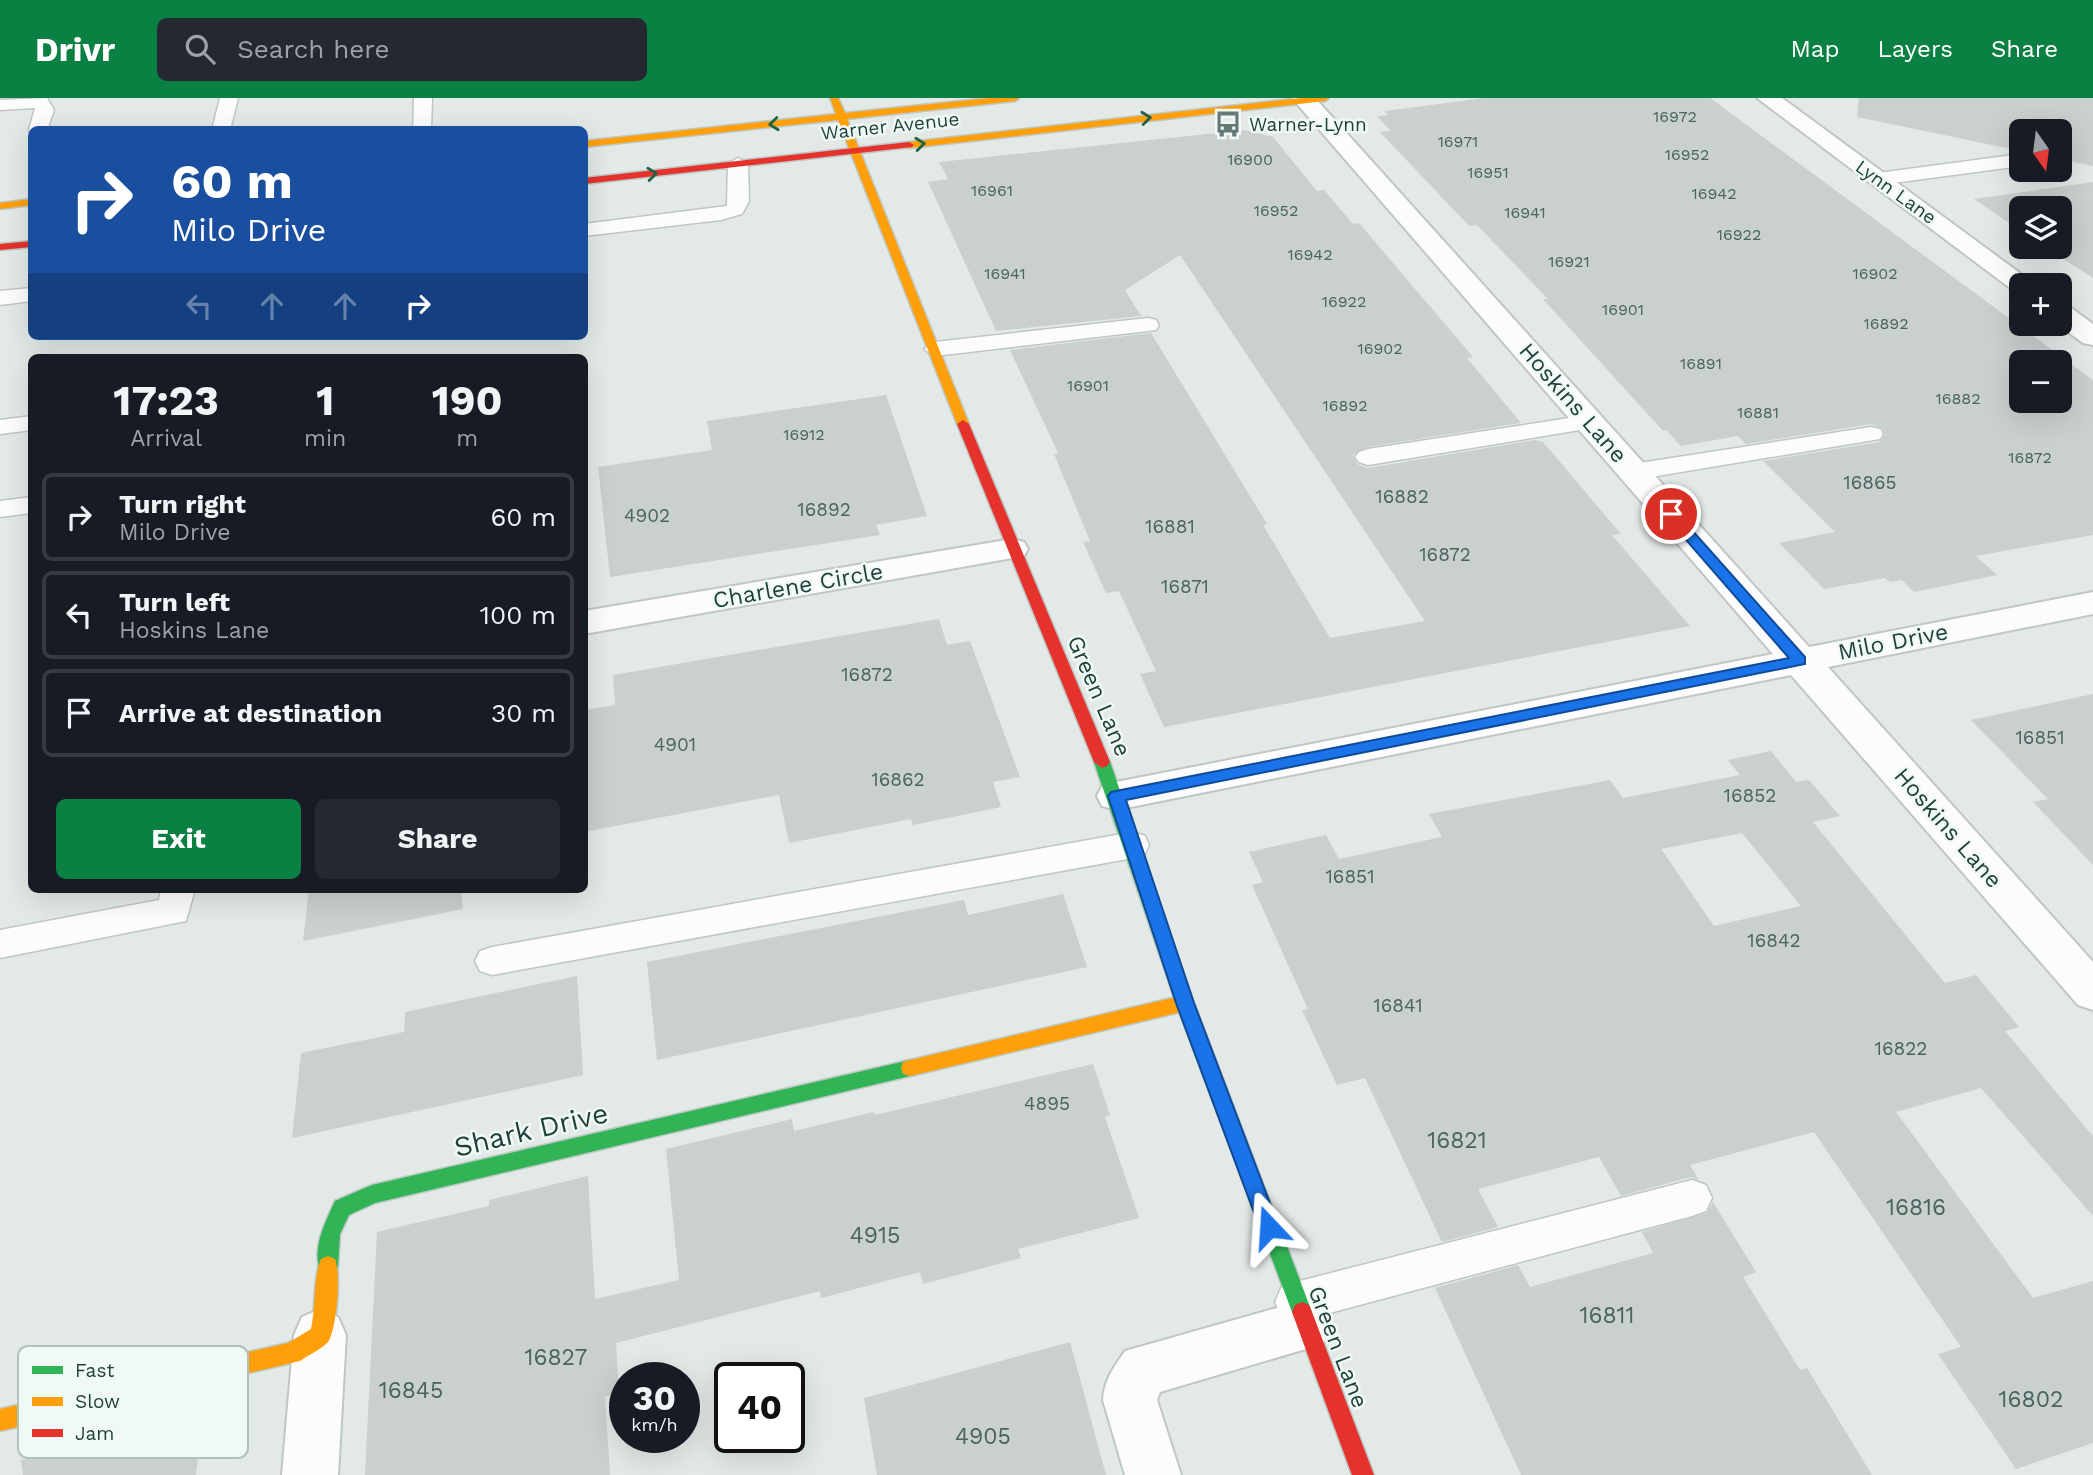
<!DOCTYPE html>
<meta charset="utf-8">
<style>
:root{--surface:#171b24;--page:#242831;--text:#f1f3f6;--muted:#9ea1a6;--line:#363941;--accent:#0b8043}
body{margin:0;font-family:"Work Sans",sans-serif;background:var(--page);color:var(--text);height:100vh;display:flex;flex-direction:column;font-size:26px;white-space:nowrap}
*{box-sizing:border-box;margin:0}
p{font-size:23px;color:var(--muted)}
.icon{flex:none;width:38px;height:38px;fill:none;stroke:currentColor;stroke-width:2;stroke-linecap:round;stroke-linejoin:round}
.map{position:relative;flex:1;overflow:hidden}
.details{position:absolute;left:28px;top:256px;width:560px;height:539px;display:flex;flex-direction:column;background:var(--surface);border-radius:10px;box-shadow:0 7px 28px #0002}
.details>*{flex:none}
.top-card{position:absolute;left:28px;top:28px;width:560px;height:214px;border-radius:10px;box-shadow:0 7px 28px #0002;background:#1a4fa0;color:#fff;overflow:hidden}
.needle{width:46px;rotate:166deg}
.controls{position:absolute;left:2009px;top:21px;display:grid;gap:14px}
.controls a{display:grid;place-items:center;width:63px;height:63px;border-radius:10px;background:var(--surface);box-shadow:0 7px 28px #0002;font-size:35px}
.speed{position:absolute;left:609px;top:1264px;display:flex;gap:14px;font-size:35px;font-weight:700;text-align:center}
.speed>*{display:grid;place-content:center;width:91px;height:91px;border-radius:50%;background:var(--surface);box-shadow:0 7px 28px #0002;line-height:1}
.speed small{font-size:18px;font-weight:400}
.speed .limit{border:4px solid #111;border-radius:10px;background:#fff;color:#111}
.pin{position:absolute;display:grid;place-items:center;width:60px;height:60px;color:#fff;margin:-30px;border:4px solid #fff;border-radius:50%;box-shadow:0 2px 7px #0007}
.me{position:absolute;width:77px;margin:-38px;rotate:340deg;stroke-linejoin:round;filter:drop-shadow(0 0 5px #0008)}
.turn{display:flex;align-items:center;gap:24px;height:147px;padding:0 28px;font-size:32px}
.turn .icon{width:91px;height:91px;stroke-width:2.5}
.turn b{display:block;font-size:49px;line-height:60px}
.lanes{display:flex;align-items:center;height:66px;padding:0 28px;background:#0003;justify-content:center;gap:35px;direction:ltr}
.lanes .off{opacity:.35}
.eta{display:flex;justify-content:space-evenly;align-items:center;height:119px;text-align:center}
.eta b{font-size:42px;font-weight:700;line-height:49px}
.button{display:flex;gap:14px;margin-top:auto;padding:14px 28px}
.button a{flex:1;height:80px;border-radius:10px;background:var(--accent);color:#fff;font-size:28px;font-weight:700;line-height:80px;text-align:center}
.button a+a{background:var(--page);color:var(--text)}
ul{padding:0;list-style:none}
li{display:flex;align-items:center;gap:21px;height:88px;margin:0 14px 10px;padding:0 14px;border:4px solid var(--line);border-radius:10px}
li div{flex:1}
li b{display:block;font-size:26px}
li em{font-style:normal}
header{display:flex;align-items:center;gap:42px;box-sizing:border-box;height:98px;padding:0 35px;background:var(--accent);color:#fff}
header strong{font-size:33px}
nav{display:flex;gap:38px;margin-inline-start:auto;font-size:24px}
.search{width:490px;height:63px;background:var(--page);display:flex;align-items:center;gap:18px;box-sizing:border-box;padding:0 24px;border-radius:10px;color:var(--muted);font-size:26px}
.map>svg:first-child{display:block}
</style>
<header>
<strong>Drivr</strong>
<div class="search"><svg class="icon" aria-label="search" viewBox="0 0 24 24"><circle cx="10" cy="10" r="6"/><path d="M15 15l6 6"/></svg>Search here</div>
<nav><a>Map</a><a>Layers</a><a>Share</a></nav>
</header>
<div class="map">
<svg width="2093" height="1377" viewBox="0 0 2093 1377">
<rect width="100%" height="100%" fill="#e2e9e7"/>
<g fill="#c9d0ce" fill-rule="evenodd">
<path d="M1485,0H1710L2093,282V437L1976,458L1997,477L1914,494L1902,482L1890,484L1885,480L1824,491L1779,445L1835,434L1763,363L1880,344L1885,337L1882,330L1871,326L1746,346L1738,338L1681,348L1666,332L1663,333L1543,201H1548L1477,127L1469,128L1380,34L1391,33L1377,18L1388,17L1385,13ZM2021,264H2060V303H2021Z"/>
<polygon points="1859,0 2093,0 2093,68 2060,61 2060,33 2021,33 2021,53 1857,19"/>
<polygon points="1245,32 1273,39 1317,93 1324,92 1353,126 1359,125 1473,259 1467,260 1521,325 1367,349 1353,357 1357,366 1368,370 1535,342 1543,344 1621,436 1612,437 1690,528 1164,629 1140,576 1156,573 1119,493 1106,495 1083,444 1090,443 1054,356 1058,355 1010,252 1151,235 1267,426 1263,427 1330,540 1425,523 1180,157 1125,192 1141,218 996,233 928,84 948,81 939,64"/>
<polygon points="2093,84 2093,180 2045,149 2060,149 2060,110 2021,110 2021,133 1974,101"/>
<polygon points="886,297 927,418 876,427 880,437 610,479 598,369 712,352 707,323"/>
<polygon points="939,521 947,547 970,543 1020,679 993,684 1001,709 913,727 911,721 789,745 779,697 584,734 584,612 615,607 613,577"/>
<polygon points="2093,596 2093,767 2033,704 2048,701 1971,622"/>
<path d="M1771,653L1796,684L1809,682L1840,718L1813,724L1945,885L1976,877L2019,929L2005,933L2093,1038V1118L1981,990L1896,1014L2033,1200L2093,1183V1345L2016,1371L1938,1256L1961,1249L1814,1034L1690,1067L1699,1082L1691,1079L1621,1098L1599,1059L1478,1091L1498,1129L1442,1144L1365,980L1337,987L1302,912L1308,911L1252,787L1263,784L1249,754L1326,737L1339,761L1442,739L1429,716L1610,682L1623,700L1740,677L1728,662ZM1742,735L1801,808L1714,828L1661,751Z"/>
<polygon points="309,791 461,791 463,811 303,843"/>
<polygon points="1063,796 1087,869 657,962 647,864 964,802 968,817"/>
<polygon points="577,878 583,977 292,1040 301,955 404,934 405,914"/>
<polygon points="1093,966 1110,1017 1105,1019 1139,1120 1018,1151 1021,1160 923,1186 920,1174 821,1200 820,1193 616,1245 619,1294 605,1299 610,1377 365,1377 377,1134 489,1108 489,1102 588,1078 595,1201 679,1182 666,1051 792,1021 794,1033 874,1014 875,1017"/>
<polygon points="1713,1104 1756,1174 1743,1179 1800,1272 1807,1270 1872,1377 1521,1377 1435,1190 1518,1167 1530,1189 1653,1155 1642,1134 1707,1115"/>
<polygon points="1070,1244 1106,1377 877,1377 864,1300"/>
<polygon points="203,1317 196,1377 23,1377 21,1362"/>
</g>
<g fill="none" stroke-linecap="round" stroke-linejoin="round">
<g stroke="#bfc6c4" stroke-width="3">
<g id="lane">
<polygon points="47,0 54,12 47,32 32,32 32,36 29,32 35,10 0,12 0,2"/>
<polygon points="220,0 238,0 230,32 212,32"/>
<polygon points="414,0 432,0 431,32 413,32"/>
<polygon points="2021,56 2021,68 1878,87 1868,81 1878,75"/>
<polygon points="738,60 748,66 749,103 742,116 721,122 584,138 584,126 727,108 728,66"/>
<polygon points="32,190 32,203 0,207 0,193"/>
<polygon points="1148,220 1156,222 1159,227 1156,232 935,258 924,251 935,244"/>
<polygon points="1589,317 1598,319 1601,324 1598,329 1368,367 1359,364 1355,359 1359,354 1368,351"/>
<polygon points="32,318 32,332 0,336 0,322"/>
<polygon points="1871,329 1880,331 1883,336 1880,341 1633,382 1624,379 1620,374 1624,369 1633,366"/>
<polygon points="32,399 32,415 0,419 0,403"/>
<polygon points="1133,734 1145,738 1149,747 1145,756 1133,760 492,877 480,873 475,863 480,853 492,849"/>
<polygon points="161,791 195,791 186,823 0,860 0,832 159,802"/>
<polygon points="1692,1082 1706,1087 1712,1100 1706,1113 1692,1118 1296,1224 1281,1218 1275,1204 1281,1190 1296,1184"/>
</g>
</g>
<g stroke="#bfc6c4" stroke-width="4">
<g id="street">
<polygon points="1292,0 1315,0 1809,549 2093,494 2093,516 1828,569 2093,864 2093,912 2078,907 1791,577 1116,712 1102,708 1097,698 1102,688 1116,684 1773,556"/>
<polygon points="1757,0 1782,0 2036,187 2021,187 2021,195 2014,193"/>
<polygon points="2060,207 2070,209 2093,226 2093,247 2083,245 2057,226 2060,226"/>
<polygon points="1012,441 1024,444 1028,451 1024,458 584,536 584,513"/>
<path d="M1305,1202L1323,1210L1331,1228L1323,1246L1160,1294L1157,1302L1181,1377H1125L1103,1302C1104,1282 1114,1269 1125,1253Z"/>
<polygon points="320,1211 338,1219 346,1237 338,1377 282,1377 294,1237 302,1219"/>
</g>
</g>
<g stroke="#bdc7c4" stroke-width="3">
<g id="fast">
<polygon points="1102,658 1110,664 1194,905 1312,1214 1309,1221 1302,1224 1295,1221 1292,1214 1176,905 1094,664"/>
<path d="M910,962L917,964L919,970L917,976L910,978L375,1105L349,1117L340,1136L338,1168L335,1175L328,1178L321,1175C311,1151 325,1125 335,1103L372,1087Z"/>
</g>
</g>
<g stroke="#bdc7c4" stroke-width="3">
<g id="slow">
<polygon points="830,0 838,0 845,15 990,0 1019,0 1015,3 847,21 969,326 967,329 963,330 957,326 838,22 584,49 584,43 836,16"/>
<polygon points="1301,0 1329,0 1325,3 909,50 904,47 909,44"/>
<polygon points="32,101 32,107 0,111 0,105"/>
<polygon points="1185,897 1191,900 1194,905 1191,910 1185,913 910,978 903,976 901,970 903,964 910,962"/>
<path d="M328,1158L335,1161C341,1175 337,1231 328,1244C322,1251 308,1257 300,1263L0,1333V1311L288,1245L311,1231C316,1209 313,1180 321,1161Z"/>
</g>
</g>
<g stroke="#bdc7c4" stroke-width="3">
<g id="jam">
<polygon points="909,44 914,47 912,49 584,86 584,80"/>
<polygon points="32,143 32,149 0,152 0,146"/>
<polygon points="963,322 969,326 1110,664 1107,668 1102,670 1094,664 957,326"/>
<polygon points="1302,1204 1309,1207 1312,1214 1374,1377 1352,1377 1292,1214 1295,1207"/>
</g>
</g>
<use href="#lane" fill="#fbfcfb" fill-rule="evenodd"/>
<use href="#street" fill="#fbfcfb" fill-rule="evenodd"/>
<use href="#fast" fill="#30b455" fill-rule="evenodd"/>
<use href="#slow" fill="#ff9f0a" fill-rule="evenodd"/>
<use href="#jam" fill="#e5322d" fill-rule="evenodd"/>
</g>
<defs><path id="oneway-chevron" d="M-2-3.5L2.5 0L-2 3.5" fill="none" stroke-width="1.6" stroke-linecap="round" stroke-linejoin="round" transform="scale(1.75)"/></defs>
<g stroke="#236242">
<use href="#oneway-chevron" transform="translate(1146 20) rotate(-6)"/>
<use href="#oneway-chevron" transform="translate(774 26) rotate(174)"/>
<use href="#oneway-chevron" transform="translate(920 46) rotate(-6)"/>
<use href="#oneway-chevron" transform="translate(652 76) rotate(-6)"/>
</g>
<polygon fill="#1a73e8" stroke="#114b97" stroke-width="2" points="1666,413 1675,413 1805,559 1805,566 1126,702 1194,905 1279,1129 1276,1136 1269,1139 1262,1136 1176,905 1108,698 1111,694 1789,560 1666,419"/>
<defs>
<g id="bus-bare" transform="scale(2.1)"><path d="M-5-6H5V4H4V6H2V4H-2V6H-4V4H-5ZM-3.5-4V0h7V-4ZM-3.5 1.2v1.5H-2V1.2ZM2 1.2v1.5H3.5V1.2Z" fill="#637a77" stroke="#f0f9f5" stroke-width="2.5" paint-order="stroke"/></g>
</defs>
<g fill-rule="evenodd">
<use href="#bus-bare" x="1228" y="26"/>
</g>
<g text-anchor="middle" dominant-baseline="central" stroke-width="5" stroke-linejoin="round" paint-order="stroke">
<g font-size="16" fill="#4a6460">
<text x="1675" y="18">16972</text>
<text x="1458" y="43">16971</text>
<text x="1687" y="56">16952</text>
<text x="1250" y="61">16900</text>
<text x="1488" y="74">16951</text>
<text x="992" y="92">16961</text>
<text x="1714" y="95">16942</text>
<text x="1276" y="112">16952</text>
<text x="1525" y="114">16941</text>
<text x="1739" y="136">16922</text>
<text x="1310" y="156">16942</text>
<text x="1569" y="163">16921</text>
<text x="1005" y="175">16941</text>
<text x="1875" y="175">16902</text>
<text x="1344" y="203">16922</text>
<text x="1623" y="211">16901</text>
<text x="1886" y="225">16892</text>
<text x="1380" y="250">16902</text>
<text x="1701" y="265">16891</text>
<text x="1088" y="287">16901</text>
<text x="1958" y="300">16882</text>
<text x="1345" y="307">16892</text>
<text x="1758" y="314">16881</text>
<text x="804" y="336">16912</text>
<text x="2030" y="359">16872</text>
</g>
<g font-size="19" fill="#1e3f3a" stroke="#f0f9f5" text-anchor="start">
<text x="1249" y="26">Warner-Lynn</text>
</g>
<g font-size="19" fill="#1e3f3a" stroke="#f0f9f5">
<text transform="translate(890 28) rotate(-6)">Warner Avenue</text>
<text transform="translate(1896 94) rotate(36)">Lynn Lane</text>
</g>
<g font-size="19" fill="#4a6460">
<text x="1870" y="384">16865</text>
<text x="1402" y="398">16882</text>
<text x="824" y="411">16892</text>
<text x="647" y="417">4902</text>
<text x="1170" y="428">16881</text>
<text x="1445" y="456">16872</text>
<text x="1185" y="488">16871</text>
<text x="867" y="576">16872</text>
<text x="2040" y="639">16851</text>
<text x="675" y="646">4901</text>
<text x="898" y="681">16862</text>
<text x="1750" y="697">16852</text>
<text x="1350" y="778">16851</text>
<text x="1774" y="842">16842</text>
<text x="1398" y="907">16841</text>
<text x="1901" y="950">16822</text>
<text x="1047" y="1005">4895</text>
</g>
<g font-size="23" fill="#1e3f3a" stroke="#f0f9f5">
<text transform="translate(1573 305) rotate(49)">Hoskins Lane</text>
<text transform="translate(798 488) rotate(-10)">Charlene Circle</text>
<text transform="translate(1893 544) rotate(-11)">Milo Drive</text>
<text transform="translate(1099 598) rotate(67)">Green Lane</text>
<text transform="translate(1948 730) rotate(49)">Hoskins Lane</text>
<text transform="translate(1338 1249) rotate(69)">Green Lane</text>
</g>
<g font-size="23" fill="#4a6460">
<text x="1457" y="1042">16821</text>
<text x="1916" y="1109">16816</text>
<text x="875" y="1137">4915</text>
<text x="1607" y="1217">16811</text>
<text x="556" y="1259">16827</text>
<text x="411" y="1292">16845</text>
<text x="2031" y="1301">16802</text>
<text x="983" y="1338">4905</text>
</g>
<g font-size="28" fill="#1e3f3a" stroke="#f0f9f5">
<text transform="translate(531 1032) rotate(-13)">Shark Drive</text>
</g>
</g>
<rect x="18" y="1248" width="230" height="112" rx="10" fill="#f0f9f5" stroke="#b1c1bd" stroke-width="2"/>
<rect x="32" y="1268" width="31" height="8" fill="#30b455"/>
<rect x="32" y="1299" width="31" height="9" fill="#ff9f0a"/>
<rect x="32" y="1331" width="31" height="8" fill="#e5322d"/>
<g font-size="19" fill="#1e3f3a">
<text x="75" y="1279">Fast</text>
<text x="75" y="1310">Slow</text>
<text x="75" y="1342">Jam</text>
</g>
</svg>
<div class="controls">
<a><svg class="needle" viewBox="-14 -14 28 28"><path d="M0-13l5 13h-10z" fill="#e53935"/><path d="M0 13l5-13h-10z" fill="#9ea1a6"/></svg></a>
<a><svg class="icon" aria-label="layers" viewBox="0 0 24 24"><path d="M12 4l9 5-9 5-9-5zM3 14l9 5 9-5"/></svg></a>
<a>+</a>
<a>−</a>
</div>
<div class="speed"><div>30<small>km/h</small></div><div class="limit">40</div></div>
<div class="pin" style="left:1671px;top:416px;background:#d93025"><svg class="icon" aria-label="arrive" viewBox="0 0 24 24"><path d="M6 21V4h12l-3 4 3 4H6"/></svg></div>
<svg class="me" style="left:1269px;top:1129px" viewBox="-20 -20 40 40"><path d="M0-17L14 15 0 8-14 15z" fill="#1a73e8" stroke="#fff" stroke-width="4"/></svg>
<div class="top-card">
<div class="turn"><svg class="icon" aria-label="right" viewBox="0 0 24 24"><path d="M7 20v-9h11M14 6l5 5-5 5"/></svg><div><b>60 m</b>Milo Drive</div></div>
<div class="lanes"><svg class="icon off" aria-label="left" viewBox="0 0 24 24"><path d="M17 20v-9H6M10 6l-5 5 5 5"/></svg><svg class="icon off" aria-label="ahead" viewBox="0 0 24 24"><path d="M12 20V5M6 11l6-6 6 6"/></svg><svg class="icon off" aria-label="ahead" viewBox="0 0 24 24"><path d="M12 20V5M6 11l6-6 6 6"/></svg><svg class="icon" aria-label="right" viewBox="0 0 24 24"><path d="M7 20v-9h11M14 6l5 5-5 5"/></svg></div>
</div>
<section class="details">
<div class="eta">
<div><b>17:23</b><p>Arrival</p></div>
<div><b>1</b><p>min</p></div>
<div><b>190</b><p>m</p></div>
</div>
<ul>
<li><svg class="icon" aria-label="right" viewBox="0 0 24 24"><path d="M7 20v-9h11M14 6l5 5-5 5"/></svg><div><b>Turn right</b><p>Milo Drive</p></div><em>60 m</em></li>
<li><svg class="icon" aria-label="left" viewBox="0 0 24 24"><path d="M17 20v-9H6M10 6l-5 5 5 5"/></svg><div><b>Turn left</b><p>Hoskins Lane</p></div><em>100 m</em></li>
<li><svg class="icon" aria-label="arrive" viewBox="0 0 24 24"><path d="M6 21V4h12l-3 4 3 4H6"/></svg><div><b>Arrive at destination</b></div><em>30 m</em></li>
</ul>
<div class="button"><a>Exit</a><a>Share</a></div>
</section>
</div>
